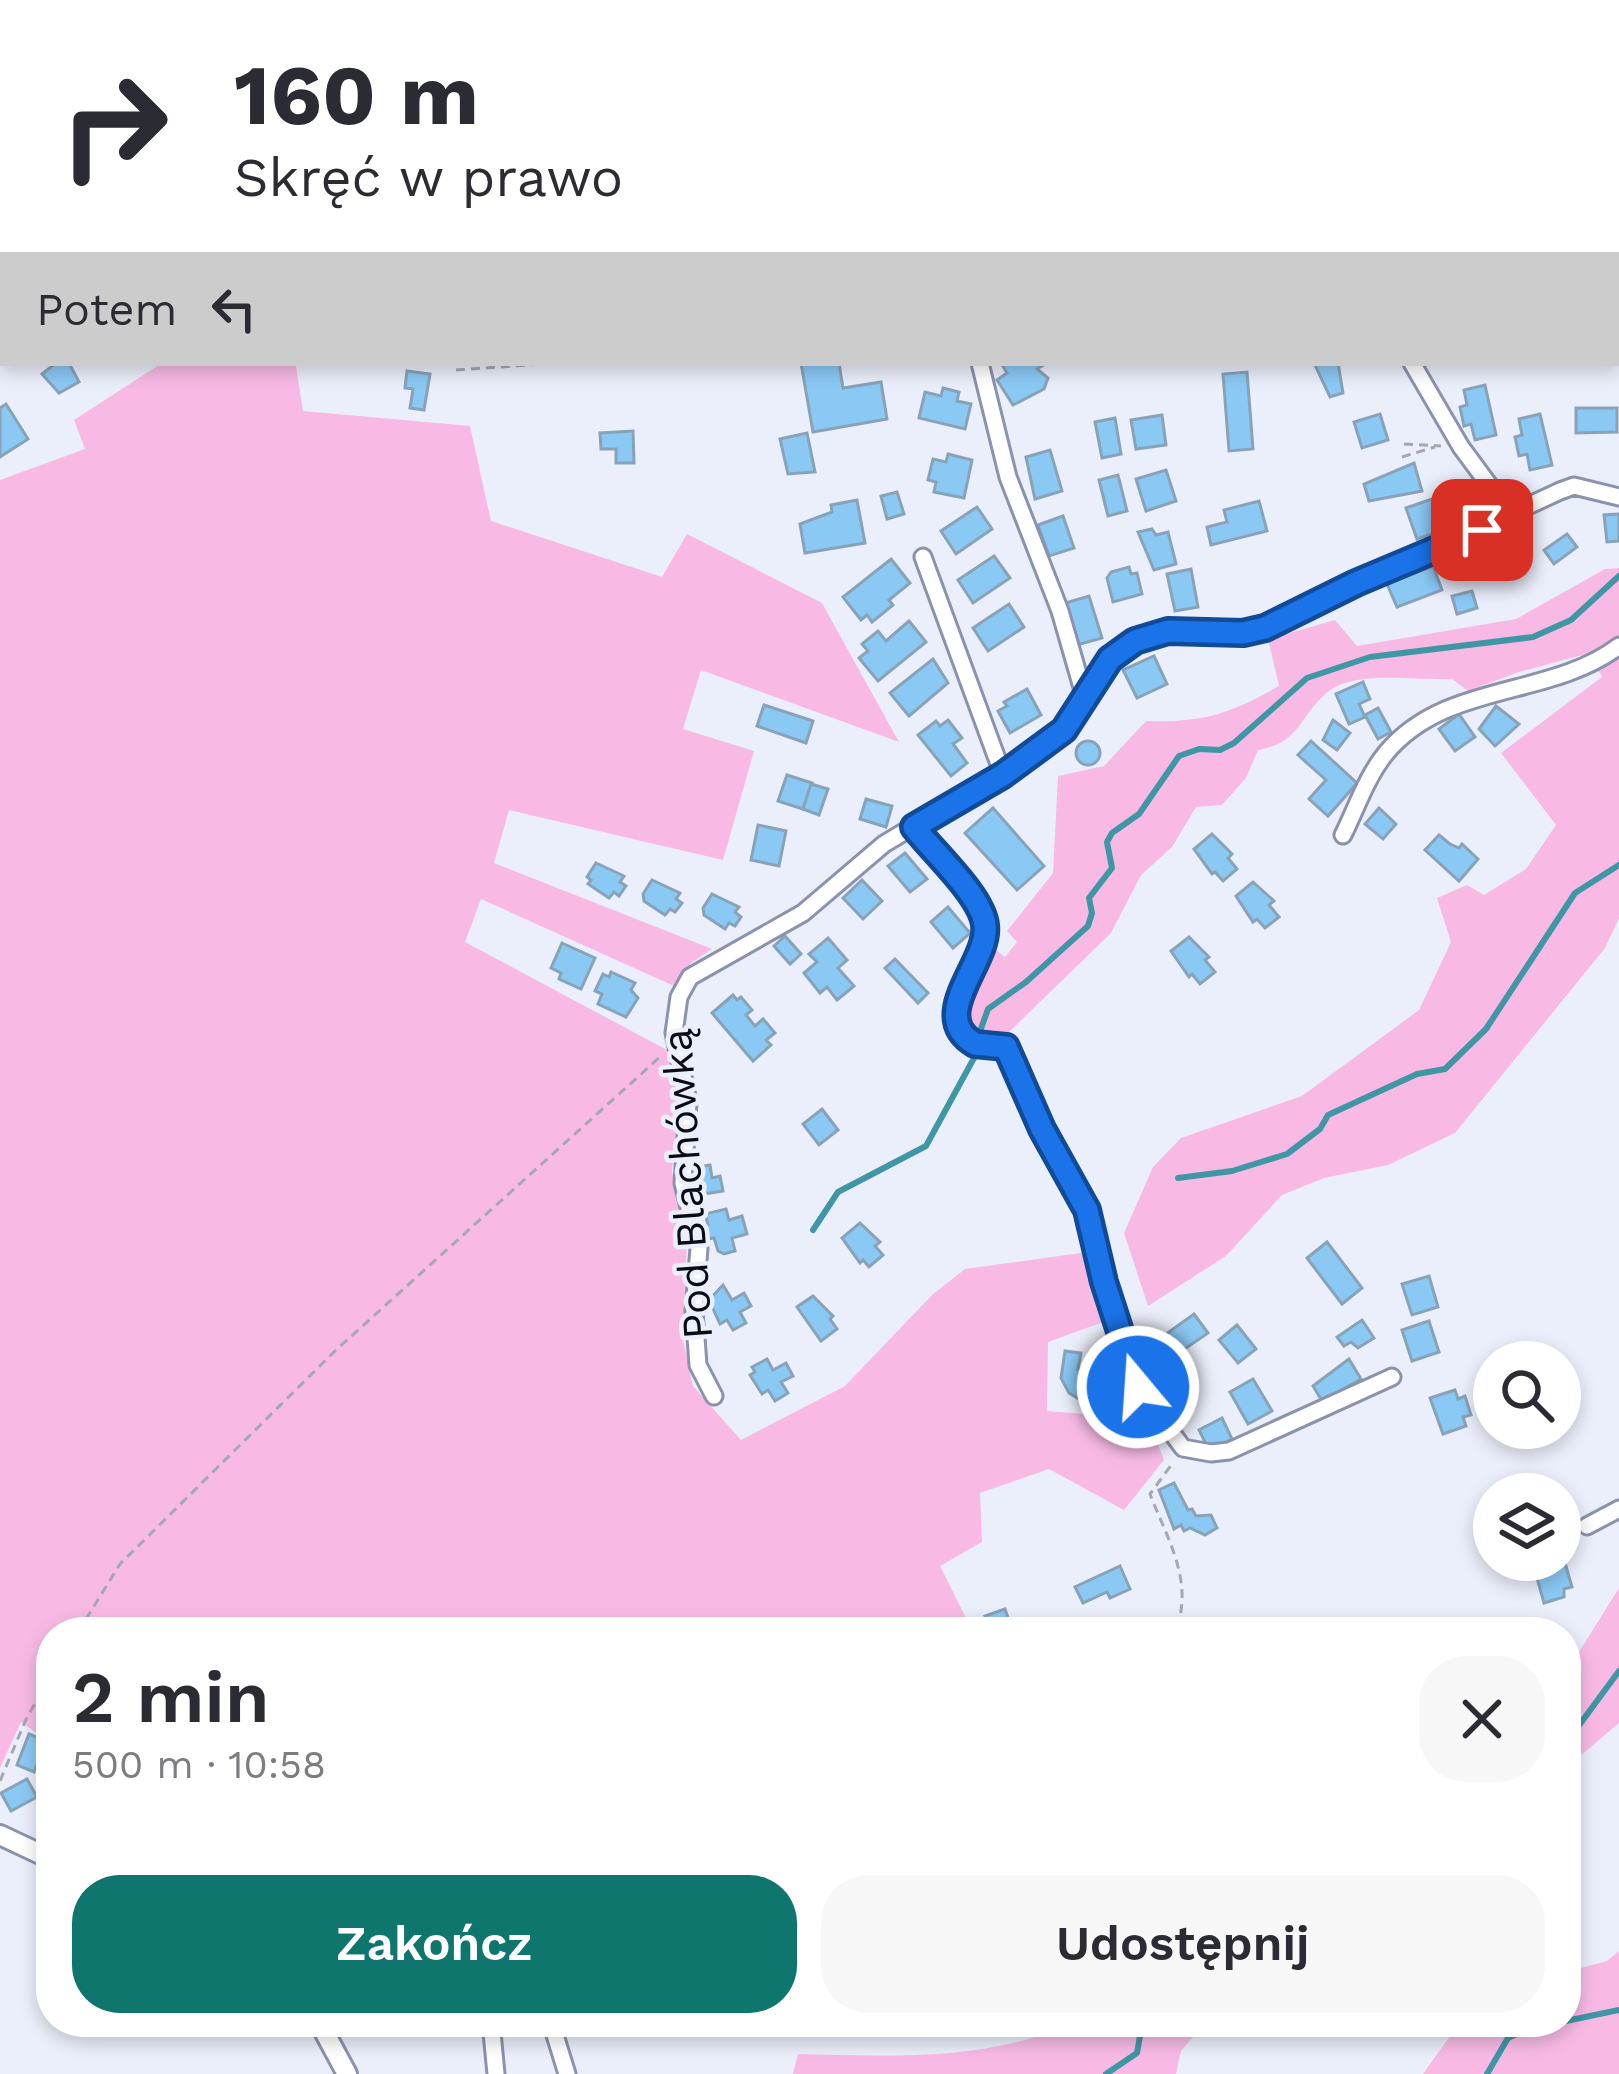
<!DOCTYPE html>
<html lang="pl">
<meta charset="utf-8">
<style>
:root{--surface:#fff;--page:#f7f7f7;--text:#2b2b33;--muted:#7c7c81;--accent:#0f766e}
body{margin:0;font-family:"Work Sans",sans-serif;background:var(--page);color:var(--text);height:100vh;display:flex;flex-direction:column;font-size:45px;white-space:nowrap}
*{box-sizing:border-box;margin:0}
p{font-size:39px;color:var(--muted)}
.icon{flex:none;width:66px;height:66px;fill:none;stroke:currentColor;stroke-width:2;stroke-linecap:round;stroke-linejoin:round}
.map{position:relative;flex:1;overflow:hidden}
.side{position:absolute;left:36px;top:1617px;width:1545px;height:420px;display:flex;flex-direction:column;background:var(--surface);border-radius:48px;box-shadow:0 6px 18px #0003}
.side>*{flex:none}
.guide{position:absolute;left:0px;top:0px;width:1620px;height:366px;box-shadow:0 6px 18px #0003;background:#fff;color:var(--text);overflow:hidden}
.buttons{position:absolute;left:1473px;top:1341px;display:grid;gap:24px}
.buttons a{display:grid;place-items:center;width:108px;height:108px;border-radius:50%;background:var(--surface);box-shadow:0 6px 18px #0003;font-size:60px}
.pin{position:absolute;display:grid;place-items:center;width:102px;height:102px;color:#fff;margin:-51px;border-radius:24px;box-shadow:0 6px 18px #0006}
.me{position:absolute;width:132px;margin:-66px;rotate:342deg;stroke-linejoin:round;filter:drop-shadow(0 0 9px #0008)}
.turn{display:flex;align-items:center;gap:42px;height:252px;padding:0 36px;font-size:54px}
.turn .icon{width:156px;height:156px;stroke-width:2.5}
.turn b{display:block;font-size:84px;line-height:102px}
.then{display:flex;align-items:center;height:114px;padding:0 36px;background:#0003;gap:24px;font-size:45px}
.round{display:grid;place-items:center;flex:none;width:126px;height:126px;border-radius:48px;background:var(--page)}
.head{display:flex;align-items:center;justify-content:space-between;height:204px;padding:0 36px}
h1{font-size:72px;font-weight:600;line-height:90px}
.action{display:flex;gap:24px;margin-top:auto;padding:24px 36px}
.action a{flex:1;height:138px;border-radius:48px;background:var(--accent);color:#fff;font-size:48px;font-weight:600;line-height:138px;text-align:center}
.action a+a{background:var(--page);color:var(--text)}
.map>svg:first-child{display:block}
</style>
<div class="map">
<svg width="1619" height="2074" viewBox="0 0 1619 2074">
<rect width="100%" height="100%" fill="#ebeffb"/>
<g fill="#f8bae5">
<polygon points="763,0 1316,0 763,3"/>
<polygon points="162,363 316,363 296,366 303,411 470,426 491,521 662,577 687,534 822,603 899,742 701,670 683,729 754,751 723,860 509,810 494,863 712,949 691,963 674,986 481,899 465,942 669,1051 679,1095 672,1171 687,1243 683,1340 693,1386 741,1440 845,1386 932,1295 965,1269 1088,1252 1106,1321 1048,1342 1047,1411 1148,1419 1164,1460 1124,1510 1049,1469 980,1493 982,1542 940,1566 973,1632 51,1632 51,1743 21,1722 0,1768 0,480 85,449 74,420"/>
<path d="M1619,568V918L1605,948L1455,1133L1388,1165L1324,1178L1282,1195L1226,1256L1148,1306L1124,1233L1153,1167L1181,1138L1302,1096L1419,1010L1451,942L1437,898L1467,885L1484,895L1526,869L1556,825L1501,753L1602,677L1590,653L1519,672L1468,691L1452,679C1417,681 1357,670 1329,691C1299,715 1301,743 1258,750L1246,778L1222,805L1196,807L1172,847L1141,875L1111,933L1008,1033L970,1029C968,1000 976,972 994,948L1005,957L1017,942L1007,931L1053,873L1058,776L1104,766L1146,721C1202,723 1230,714 1279,686L1268,639L1335,620L1357,646L1516,619L1605,569Z"/>
<polygon points="1619,1588 1619,1723 1566,1768 1566,1673"/>
<polygon points="1619,1951 1619,2074 1423,2074 1460,2022 1566,2022 1566,1972 1607,1961"/>
<path d="M1074,2022H1206L1181,2051L1176,2074H793L798,2054C890,2056 988,2062 1074,2022Z"/>
</g>
<g fill="none" stroke-linecap="round" stroke-linejoin="round">
<g stroke="#3f96a5" stroke-width="6">
<polyline points="794,0 796,3"/>
<polyline points="488,3 489,0"/>
<polyline points="978,1037 988,1009 1026,982 1088,926 1092,913 1089,898 1112,868 1107,842 1112,833 1139,814 1179,756 1199,749 1220,750 1234,743 1307,678 1370,657 1533,637 1571,620 1619,576"/>
<polyline points="1178,1178 1232,1171 1287,1154 1320,1129 1328,1115 1417,1074 1445,1069 1486,1029 1575,893 1619,865"/>
<polyline points="813,1230 838,1192 926,1146 974,1058"/>
<polyline points="1566,1743 1619,1671"/>
<polyline points="1566,2021 1619,2010"/>
<polyline points="1106,2074 1137,2053 1140,2036 1149,2022"/>
<polyline points="1487,2074 1508,2038 1543,2022"/>
</g>
</g>
<g fill="#8bc9f5" stroke="#88a3b8" stroke-width="3">
<polygon points="56,363 69,363 79,382 59,393 42,374"/>
<polygon points="801,363 839,363 843,388 881,382 887,419 813,432"/>
<polygon points="1001,363 1047,363 1037,369 1048,378 1044,389 1013,405 997,380 1007,373"/>
<polygon points="1314,363 1338,363 1343,393 1330,397"/>
<polygon points="407,371 430,374 424,410 410,408 413,389 405,388"/>
<polygon points="1247,372 1253,449 1229,451 1223,374"/>
<polygon points="1485,385 1496,435 1475,440 1471,424 1464,426 1460,407 1467,405 1464,390"/>
<polygon points="943,388 959,392 957,401 971,404 965,429 919,418 925,392 941,396"/>
<polygon points="6,404 28,439 0,457 0,408"/>
<polygon points="1576,408 1617,408 1617,432 1576,433"/>
<polygon points="1380,414 1388,440 1362,448 1354,422"/>
<polygon points="1540,414 1552,465 1530,470 1527,454 1519,456 1515,437 1522,435 1519,419"/>
<polygon points="1162,415 1166,445 1136,449 1131,420"/>
<polygon points="1115,418 1121,454 1102,458 1095,422"/>
<polygon points="633,431 634,463 616,463 616,449 601,449 600,433"/>
<polygon points="807,433 815,472 788,474 780,439"/>
<polygon points="1050,450 1062,491 1035,499 1026,457"/>
<polygon points="948,454 972,460 964,498 934,492 936,482 928,480 933,459 946,462"/>
<polygon points="1414,463 1422,491 1369,501 1364,484"/>
<polygon points="1166,470 1176,501 1146,511 1136,479"/>
<polygon points="1118,475 1127,511 1108,516 1099,480"/>
<polygon points="897,492 904,514 887,519 881,496"/>
<polygon points="1438,497 1450,528 1417,539 1406,508"/>
<polygon points="857,500 865,543 805,553 800,524 832,512 831,505"/>
<polygon points="1259,501 1267,531 1211,545 1207,527 1227,522 1224,510"/>
<polygon points="977,507 992,529 956,554 941,531"/>
<polygon points="1619,514 1619,541 1607,542 1604,515"/>
<polygon points="1063,516 1074,548 1049,556 1038,525"/>
<polygon points="1152,529 1156,535 1168,532 1176,564 1154,570 1138,532"/>
<polygon points="1567,534 1577,547 1554,564 1544,550"/>
<polygon points="994,556 1010,578 973,603 958,580"/>
<polygon points="891,559 910,583 889,600 893,605 872,622 867,615 861,620 843,597"/>
<polygon points="1433,566 1442,590 1397,607 1387,584"/>
<polygon points="1129,567 1131,574 1137,573 1142,594 1113,602 1107,578 1111,572"/>
<polygon points="1191,569 1198,607 1175,611 1167,574"/>
<polygon points="1472,591 1477,608 1457,614 1452,596"/>
<polygon points="1089,596 1102,638 1077,645 1062,604"/>
<polygon points="1009,604 1024,627 988,651 973,628"/>
<polygon points="909,621 926,642 878,681 859,658 868,651 862,644 878,631 886,641"/>
<polygon points="1154,656 1167,684 1137,698 1123,670"/>
<polygon points="933,659 948,683 909,716 890,693"/>
<polygon points="1363,682 1370,699 1359,704 1365,717 1349,724 1336,694"/>
<polygon points="1027,689 1041,715 1010,733 998,711 1007,706 1004,702"/>
<polygon points="764,705 813,721 806,743 757,726"/>
<polygon points="1496,706 1519,724 1495,746 1479,729"/>
<polygon points="1378,708 1391,732 1378,739 1365,715"/>
<polygon points="1459,714 1475,737 1455,751 1439,729"/>
<polygon points="948,720 962,738 953,744 967,763 951,776 918,735 936,721 940,726"/>
<polygon points="1333,720 1350,733 1337,750 1323,740"/>
<circle cx="1088" cy="753" r="12"/>
<polygon points="1311,741 1357,783 1328,816 1309,799 1326,780 1298,755"/>
<polygon points="787,775 812,783 803,809 778,801"/>
<polygon points="811,784 828,789 819,815 803,809"/>
<polygon points="866,799 892,806 886,827 860,819"/>
<polygon points="993,808 1044,866 1017,890 965,833"/>
<polygon points="1379,808 1396,824 1383,839 1365,824"/>
<polygon points="758,825 786,831 779,866 751,860"/>
<polygon points="1212,834 1232,854 1228,858 1237,869 1223,881 1215,872 1212,874 1194,849"/>
<polygon points="1439,835 1450,844 1459,848 1462,844 1478,859 1459,881 1425,850"/>
<polygon points="905,853 927,879 910,892 888,866"/>
<polygon points="596,863 624,876 620,882 626,886 619,896 614,892 609,898 588,884 591,880 587,877"/>
<polygon points="652,880 680,893 676,899 682,903 675,912 670,909 665,915 644,901 643,894"/>
<polygon points="862,880 882,901 863,919 843,898"/>
<polygon points="1253,882 1274,901 1269,905 1279,917 1265,928 1257,919 1253,922 1236,896"/>
<polygon points="712,894 739,907 735,912 741,917 735,926 729,923 725,929 704,915 703,908"/>
<polygon points="948,907 970,933 953,948 931,922"/>
<polygon points="785,936 801,954 790,964 774,946"/>
<polygon points="1189,937 1209,957 1205,960 1215,972 1200,984 1192,974 1189,977 1171,951"/>
<polygon points="828,938 847,960 838,968 854,986 837,1000 827,987 820,993 804,973 817,962 809,954"/>
<polygon points="562,943 595,958 581,989 559,979 561,973 551,968"/>
<polygon points="895,959 928,993 918,1003 885,968"/>
<polygon points="611,972 635,983 631,990 638,998 626,1017 598,1004 602,994 595,991 603,974 609,977"/>
<polygon points="733,995 737,1000 741,997 752,1010 746,1015 755,1026 763,1019 775,1033 766,1040 771,1045 753,1061 712,1013"/>
<polygon points="822,1109 838,1130 819,1145 803,1124"/>
<polygon points="710,1165 712,1178 720,1176 723,1191 704,1194 698,1167"/>
<polygon points="726,1209 729,1220 742,1216 747,1234 732,1238 735,1251 724,1254 718,1251 714,1238 708,1239 704,1226 708,1225 705,1214"/>
<polygon points="860,1223 880,1242 875,1246 883,1255 869,1267 863,1260 860,1263 842,1238"/>
<polygon points="1327,1242 1362,1288 1342,1304 1307,1258"/>
<polygon points="1429,1276 1438,1307 1412,1315 1402,1284"/>
<polygon points="723,1285 732,1300 744,1293 751,1306 740,1312 746,1323 733,1330 727,1320 720,1324 709,1300"/>
<polygon points="813,1296 833,1316 830,1319 837,1329 821,1341 797,1307"/>
<polygon points="1194,1314 1208,1333 1179,1353 1166,1334"/>
<polygon points="1362,1320 1374,1338 1358,1348 1351,1342 1344,1346 1337,1337"/>
<polygon points="1429,1321 1439,1352 1412,1361 1402,1330"/>
<polygon points="1237,1325 1256,1349 1238,1363 1219,1340"/>
<polygon points="1065,1351 1081,1353 1078,1369 1083,1367 1087,1384 1105,1404 1100,1412 1069,1393 1061,1378"/>
<polygon points="767,1359 773,1370 786,1363 793,1376 781,1382 788,1393 775,1401 768,1390 762,1394 750,1375 755,1372 752,1367"/>
<polygon points="1349,1359 1361,1379 1322,1401 1313,1386"/>
<polygon points="1177,1367 1191,1387 1162,1407 1148,1388"/>
<polygon points="1253,1379 1272,1411 1248,1424 1230,1392"/>
<polygon points="1455,1390 1458,1399 1465,1396 1471,1415 1463,1417 1466,1426 1443,1434 1430,1398"/>
<polygon points="1222,1418 1232,1439 1214,1448 1212,1444 1207,1446 1199,1430"/>
<polygon points="1174,1483 1188,1510 1192,1509 1196,1516 1211,1515 1217,1528 1205,1535 1190,1528 1184,1531 1181,1525 1174,1529 1159,1490"/>
<polygon points="1561,1549 1572,1587 1564,1589 1564,1597 1544,1603 1532,1560 1560,1560"/>
<polygon points="1120,1566 1130,1589 1110,1598 1107,1592 1083,1603 1075,1587"/>
<polygon points="1005,1609 1013,1632 995,1632 985,1616"/>
<polygon points="29,1734 46,1741 34,1772 17,1765"/>
<polygon points="27,1779 37,1797 11,1811 1,1793"/>
</g>
<g fill="none" stroke-linecap="round" stroke-linejoin="round">
<g stroke="#8a92ae" stroke-width="14">
<polyline id="service" points="0,95 3,103"/>
</g>
<g stroke="#8a92ae" stroke-width="21">
<g id="minor">
<polyline points="272,0 273,3"/>
<polyline points="326,3 335,0"/>
<polyline points="566,3 568,0"/>
<polyline points="1384,3 1385,0"/>
<polyline points="0,171 3,168"/>
<polyline points="980,363 1008,477 1060,611 1085,698"/>
<polyline points="1412,363 1461,447 1512,516"/>
<polyline points="923,557 1003,775"/>
<path d="M914,827C933,852 982,896 985,925C990,963 926,1014 975,1044L1006,1047L1042,1128L1087,1210L1104,1282L1138,1387L1183,1448L1211,1453L1229,1451L1392,1377"/>
<path d="M1343,835C1356,809 1367,776 1386,753C1446,681 1549,699 1619,646"/>
<polyline points="714,1396 698,1365 694,1311 699,1248 683,1183 688,1101 674,1033 679,997 690,977 803,913 884,844 1031,756 1077,715 1121,649 1168,631 1243,633 1266,628 1560,491 1574,486 1619,497"/>
<polyline points="1587,1526 1619,1509"/>
<polyline points="491,2022 496,2074"/>
<polyline points="551,2022 567,2074"/>
</g>
</g>
<g stroke="#8a92ae" stroke-width="24">
<g id="tertiary">
<polyline points="0,1835 51,1859"/>
<polyline points="319,2022 347,2074"/>
</g>
</g>
<g stroke="#a4a8b3" stroke-width="3" stroke-dasharray="9 6" stroke-linecap="butt">
<polyline points="88,0 89,3"/>
<polyline points="456,370 557,363"/>
<polyline points="1404,444 1441,446"/>
<polyline points="1402,457 1435,447"/>
<polyline points="78,1632 120,1564 336,1350 661,1056"/>
<path d="M1161,1632L1178,1624C1192,1578 1167,1538 1150,1494L1172,1464"/>
<polyline points="0,1781 27,1717 51,1677"/>
</g>
<use href="#service" stroke="#fff" stroke-width="8"/>
<use href="#minor" stroke="#fff" stroke-width="15"/>
<use href="#tertiary" stroke="#fff" stroke-width="18"/>
</g>
<g fill="none" stroke-linecap="round" stroke-linejoin="round">
<g stroke="#114b97" stroke-width="30">
<path id="route" d="M1138,1387L1104,1282L1087,1210L1042,1129L1006,1047L975,1044C926,1015 990,962 985,925C982,896 933,852 914,827L1003,775L1064,730L1110,659L1135,641L1168,631L1243,633L1265,628L1356,583L1482,530"/>
</g>
<use href="#route" stroke="#1a73e8" stroke-width="21"/>
</g>
<g text-anchor="middle" dominant-baseline="central" stroke-width="9" stroke-linejoin="round" paint-order="stroke">
<g font-size="42" fill="#090c16" stroke="#ebeffb">
<text transform="translate(687 1184) rotate(-94)">Pod Blachówką</text>
</g>
</g>
</svg>
<div class="buttons">
<a><svg class="icon" aria-label="search" viewBox="0 0 24 24"><circle cx="10" cy="10" r="6"/><path d="M15 15l6 6"/></svg></a>
<a><svg class="icon" aria-label="layers" viewBox="0 0 24 24"><path d="M12 4l9 5-9 5-9-5zM3 14l9 5 9-5"/></svg></a>
</div>
<div class="pin" style="left:1482px;top:530px;background:#d93025"><svg class="icon" aria-label="arrive" viewBox="0 0 24 24"><path d="M6 21V4h12l-3 4 3 4H6"/></svg></div>
<svg class="me" style="left:1138px;top:1387px" viewBox="-20 -20 40 40"><circle r="17" fill="#1a73e8" stroke="#fff" stroke-width="3"/><path d="M0-11L8 9 0 5-8 9z" fill="#fff"/></svg>
<div class="guide">
<div class="turn"><svg class="icon" aria-label="right" viewBox="0 0 24 24"><path d="M7 20v-9h11M14 6l5 5-5 5"/></svg><div><b>160 m</b>Skręć w prawo</div></div>
<div class="then">Potem<svg class="icon" aria-label="left" viewBox="0 0 24 24"><path d="M17 20v-9H6M10 6l-5 5 5 5"/></svg></div>
</div>
<section class="side">
<div class="head"><div><h1>2 min</h1><p>500 m · 10:58</p></div><a class="round"><svg class="icon" aria-label="close" viewBox="0 0 24 24"><path d="M6 6l12 12M18 6L6 18"/></svg></a></div>
<div class="action"><a>Zakończ</a><a>Udostępnij</a></div>
</section>
</div>
